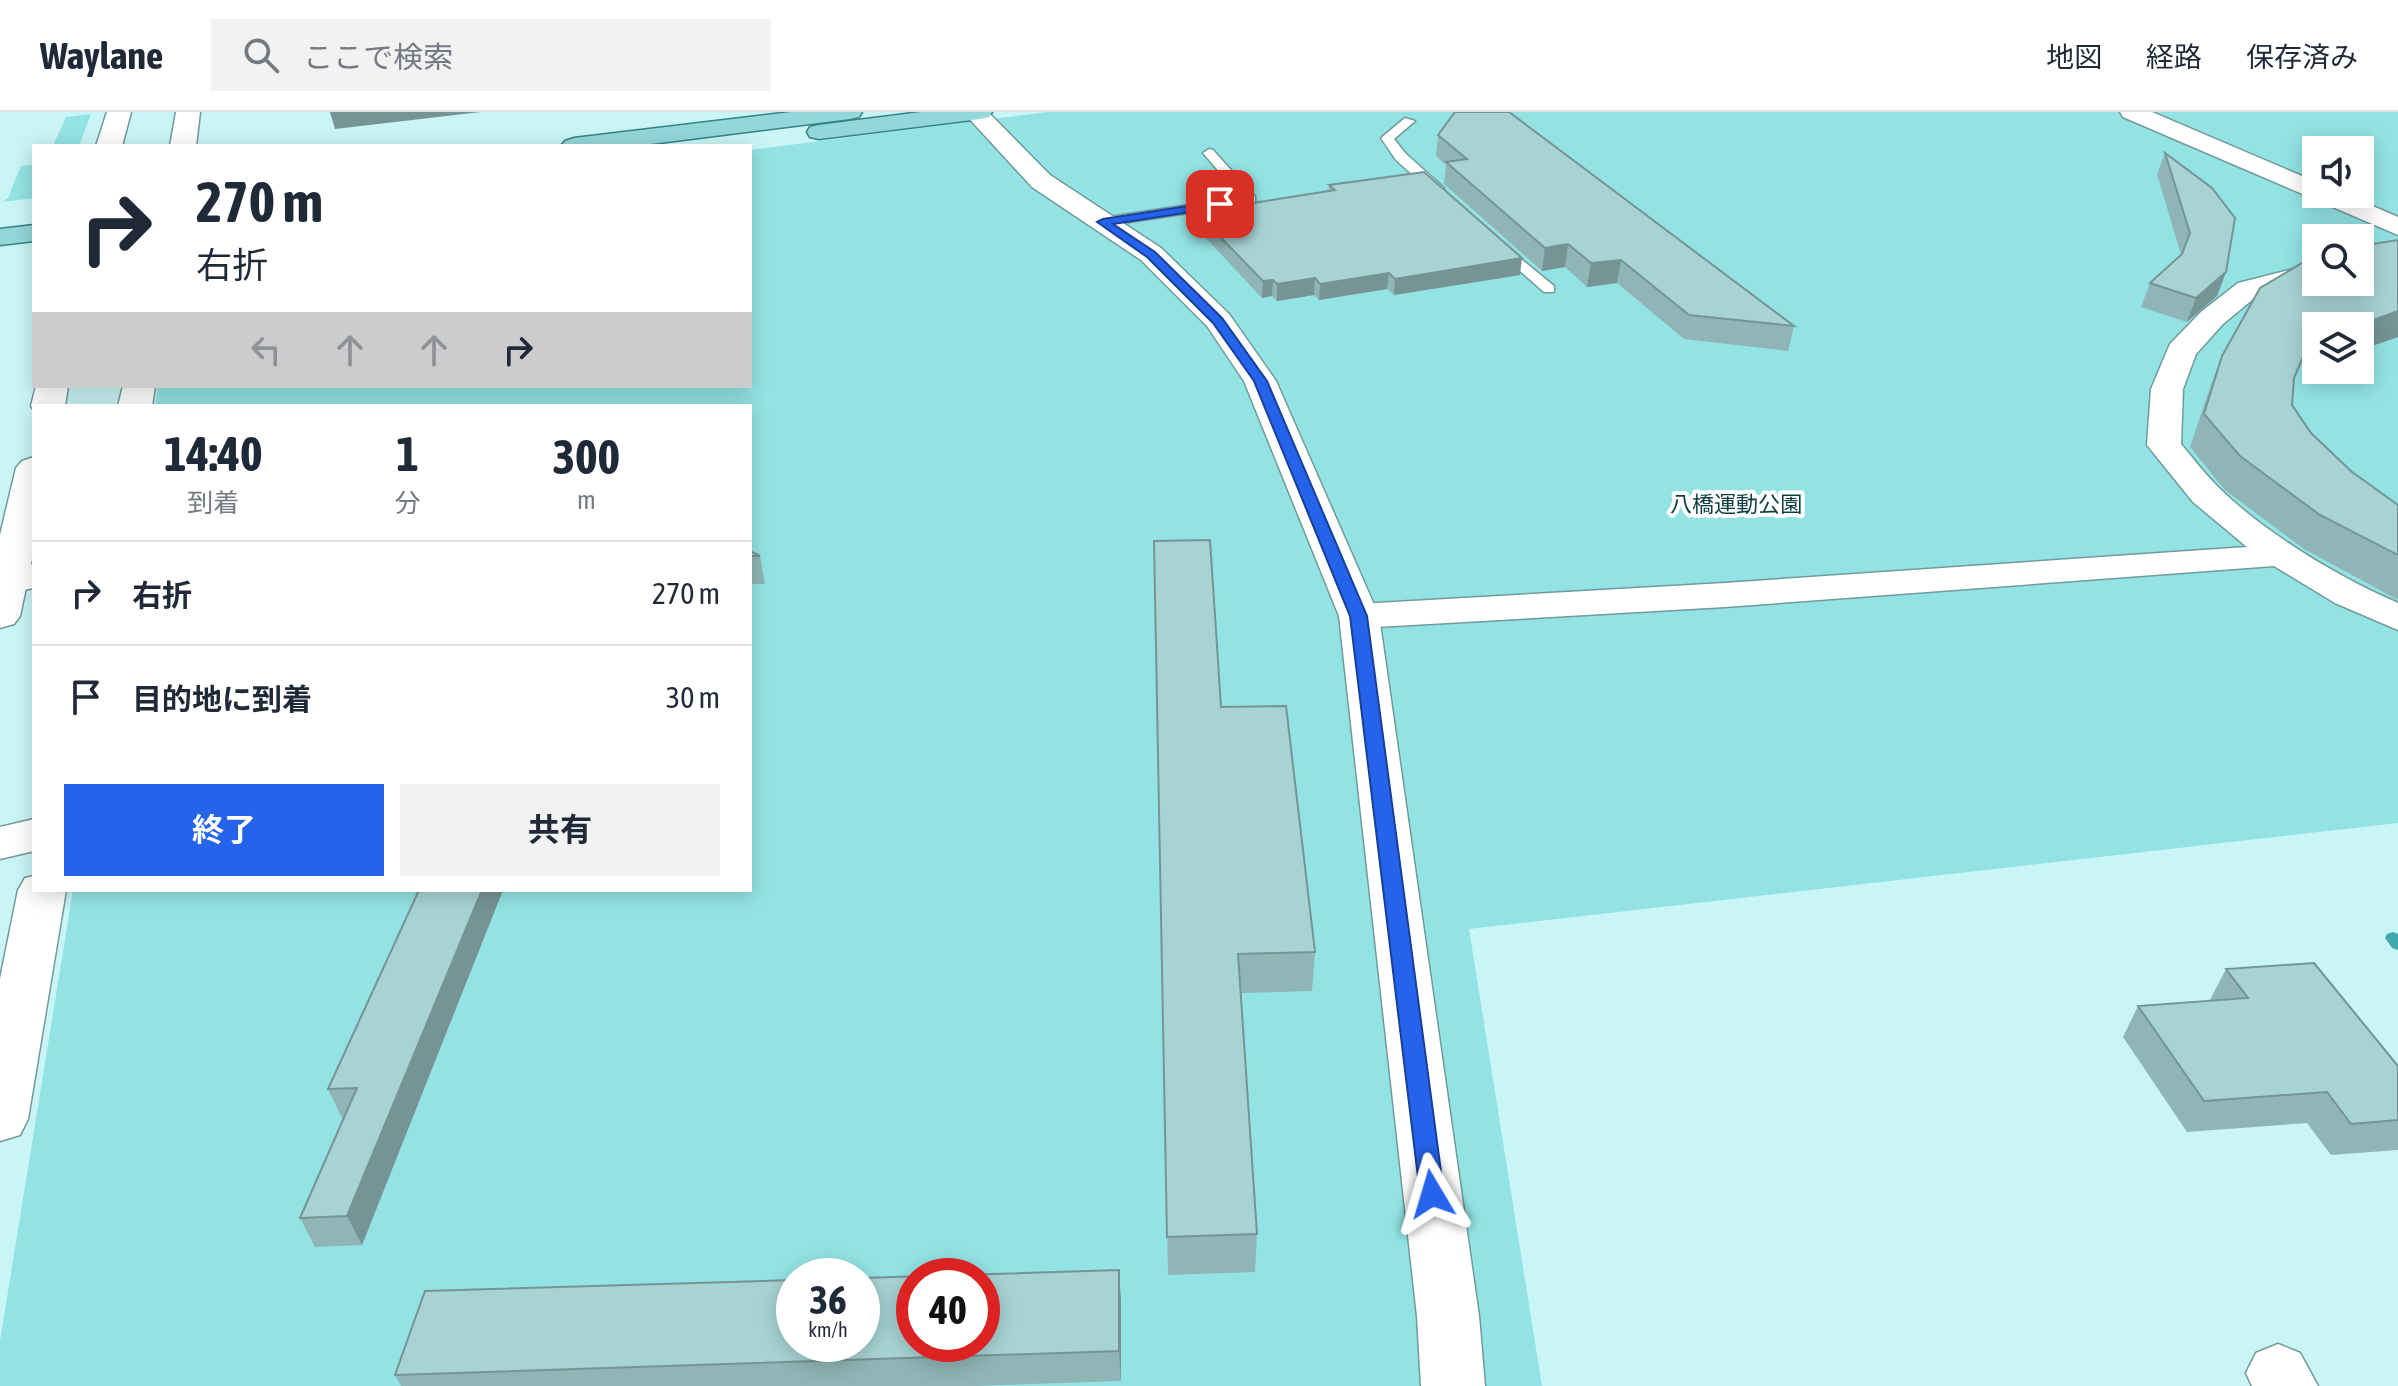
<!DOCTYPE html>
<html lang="ja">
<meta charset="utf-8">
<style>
:root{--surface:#fff;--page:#f2f2f3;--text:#1f2937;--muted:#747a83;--line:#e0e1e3;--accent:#2563eb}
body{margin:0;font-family:"Asap Condensed","Noto Sans JP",sans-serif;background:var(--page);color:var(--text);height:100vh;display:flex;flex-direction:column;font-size:30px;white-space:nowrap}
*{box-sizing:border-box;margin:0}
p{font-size:26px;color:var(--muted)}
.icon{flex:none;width:44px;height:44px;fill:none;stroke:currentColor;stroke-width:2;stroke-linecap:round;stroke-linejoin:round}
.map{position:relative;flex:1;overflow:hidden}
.drawer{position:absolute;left:32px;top:292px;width:720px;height:488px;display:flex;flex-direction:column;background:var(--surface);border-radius:0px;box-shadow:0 4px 20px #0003}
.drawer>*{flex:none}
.banner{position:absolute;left:32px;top:32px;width:720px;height:244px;border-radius:0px;box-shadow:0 4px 20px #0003;background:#fff;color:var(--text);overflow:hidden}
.buttons{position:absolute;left:2302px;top:24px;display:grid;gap:16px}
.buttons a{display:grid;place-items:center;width:72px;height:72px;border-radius:0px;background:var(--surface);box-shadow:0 4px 20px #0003;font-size:40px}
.speed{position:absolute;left:776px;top:1146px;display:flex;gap:16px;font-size:40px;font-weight:700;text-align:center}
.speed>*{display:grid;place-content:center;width:104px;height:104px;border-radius:50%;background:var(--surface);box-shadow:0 4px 20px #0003;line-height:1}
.speed small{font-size:20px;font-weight:400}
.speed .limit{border:12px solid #d22;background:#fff;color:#111}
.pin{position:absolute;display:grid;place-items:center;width:68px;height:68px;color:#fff;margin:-34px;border-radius:16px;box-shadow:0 4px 12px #0006}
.me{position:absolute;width:88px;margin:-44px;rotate:353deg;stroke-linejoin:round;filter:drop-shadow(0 0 6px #0008)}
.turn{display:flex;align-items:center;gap:28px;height:168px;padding:0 32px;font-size:36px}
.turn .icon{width:104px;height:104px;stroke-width:2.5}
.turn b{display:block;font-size:56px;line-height:68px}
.lanes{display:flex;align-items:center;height:76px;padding:0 32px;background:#0003;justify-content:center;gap:40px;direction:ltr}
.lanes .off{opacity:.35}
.eta{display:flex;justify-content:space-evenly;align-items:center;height:136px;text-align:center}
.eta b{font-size:48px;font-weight:700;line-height:56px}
.cta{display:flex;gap:16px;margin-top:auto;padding:16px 32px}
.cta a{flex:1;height:92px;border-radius:0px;background:var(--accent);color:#fff;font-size:32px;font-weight:700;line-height:92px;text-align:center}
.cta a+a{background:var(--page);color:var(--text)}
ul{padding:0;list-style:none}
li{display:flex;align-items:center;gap:24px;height:104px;padding:0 32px;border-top:2px solid var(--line)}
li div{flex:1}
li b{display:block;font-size:30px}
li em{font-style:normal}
header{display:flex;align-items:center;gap:48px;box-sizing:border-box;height:112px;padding:0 40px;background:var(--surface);border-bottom:2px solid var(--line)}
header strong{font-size:38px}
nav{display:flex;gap:44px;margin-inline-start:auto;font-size:28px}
.search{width:560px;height:72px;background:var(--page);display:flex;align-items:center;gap:20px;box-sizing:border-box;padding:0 28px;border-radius:0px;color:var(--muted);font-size:30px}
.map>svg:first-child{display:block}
</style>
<header>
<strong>Waylane</strong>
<div class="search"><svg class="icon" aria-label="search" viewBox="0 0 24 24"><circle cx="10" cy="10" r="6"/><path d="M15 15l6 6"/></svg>ここで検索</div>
<nav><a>地図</a><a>経路</a><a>保存済み</a></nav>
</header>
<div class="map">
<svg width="2398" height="1274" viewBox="0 0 2398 1274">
<rect width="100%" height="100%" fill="#caf5f6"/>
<g fill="#93e3e5" fill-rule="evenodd">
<path d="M1047,0H2398V711L1469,817L1542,1274H0V1229L73,778H750V294H155L158,274H750V38ZM2316,38H2360V82H2316ZM2316,126H2360V170H2316ZM2316,214H2360V258H2316ZM794,1164H862V1232H794ZM914,1164H982V1232H914Z"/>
<polygon points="91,2 79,34 53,34 66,5"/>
<polygon points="34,53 34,86 2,90 8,86 21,54"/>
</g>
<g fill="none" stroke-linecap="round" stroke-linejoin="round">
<polygon fill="#3fa9ac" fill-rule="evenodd" points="2393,820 2398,822 2398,838 2392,836 2385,826 2387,822"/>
<g stroke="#719a9b" stroke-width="3">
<g id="lane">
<polygon points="1405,6 1415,9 1394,27 1406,42 1444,76 1444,82 1434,82 1396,48 1381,26"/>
<polygon points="1209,37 1213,38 1255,85 1255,91 1103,114 1096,110 1103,106 1241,85 1203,41"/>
<polygon points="1500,130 1554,174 1554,180 1544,180 1495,137 1493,134"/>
</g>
</g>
<g stroke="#719a9b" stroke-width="3">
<g id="street">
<polygon points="2120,0 2152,0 2316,70 2316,82 2345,82 2398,105 2398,123 2123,5"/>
<path d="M2316,151V169L2258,183L2223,212L2196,242L2183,277L2181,332C2193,346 2204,361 2217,374C2263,420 2338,465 2398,491V518L2335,491L2274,454L1725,495L1359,516L1345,512L1339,504L1345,496L1359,492L1725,471L2247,435L2193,390L2147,333L2151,277L2170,232L2201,200L2238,171Z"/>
<polygon points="34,452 34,476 0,482 0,458"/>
<polygon points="34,707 34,739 0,747 0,715"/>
<polygon points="2278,1232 2300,1241 2318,1274 2252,1274 2246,1261 2256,1241"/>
</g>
</g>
<g stroke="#719a9b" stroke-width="3">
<g id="secondary">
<polygon points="107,0 131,0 122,34 96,34"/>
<polygon points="176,0 200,0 196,34 170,34"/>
<polygon points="963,0 988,0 1050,63 1161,136 1229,202 1276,269 1379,504 1479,1204 1485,1274 1421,1274 1417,1204 1339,504 1244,269 1207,214 1141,148 1032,75"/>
<polygon points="36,274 68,274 65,294 34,294 34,298 31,294"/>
<polygon points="123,274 155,274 152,294 118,294"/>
<polygon points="34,345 34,438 20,504 14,512 0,516 0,423 16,356 22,349"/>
<polygon points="34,764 34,778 66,778 28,1007 20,1023 0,1029 0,867 18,778 25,766"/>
</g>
</g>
<g stroke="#348385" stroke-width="3">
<g id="primary">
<polygon points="791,0 862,0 859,5 850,7 635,34 561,34 565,29 574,26"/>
<polygon points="921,0 992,0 989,5 980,7 819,27 810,25 807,20 810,15 819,13"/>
<polygon points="34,113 34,129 0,133 0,117"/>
</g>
</g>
<use href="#lane" fill="#fff" fill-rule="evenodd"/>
<use href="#street" fill="#fff" fill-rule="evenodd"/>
<use href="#secondary" fill="#fff" fill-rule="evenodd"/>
<use href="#primary" fill="#94d7d9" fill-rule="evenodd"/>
</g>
<g fill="#90b5b6">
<polygon points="1438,23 1794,214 1788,239 1684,227 1617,171 1587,175 1565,155 1542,159 1444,72 1446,53 1436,44"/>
<polygon points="2165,41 2226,160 2217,184 2187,210 2141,195 2150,171 2181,143 2157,62"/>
<polygon points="1329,73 1520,163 1394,183 1387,177 1319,188 1314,183 1277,189 1272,184 1262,186 1201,121 1201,105 1209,104 1209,98 1329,79"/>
<polygon points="2260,176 2398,225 2360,238 2360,214 2316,214 2316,254 2301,249 2294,266 2292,293 2311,321 2352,360 2398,393 2398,488 2304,437 2225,378 2190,335 2210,275 2222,244"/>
<polygon points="1154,429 1221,595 1315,840 1312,879 1241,881 1257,1122 1255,1160 1168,1163"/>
<polygon points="750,439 760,444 765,472 750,472"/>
<polygon points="419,778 503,778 362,1133 315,1135 300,1106 344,1006 342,1006 328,977"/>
<polygon points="2226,857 2398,954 2398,1038 2331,1043 2307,1011 2187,1020 2123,925 2138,894 2211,889 2210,888"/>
<polygon points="1121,1188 1121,1269 974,1274 401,1274 395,1263"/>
</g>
<g fill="#769494">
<polygon points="330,0 481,0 335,17"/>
<polygon points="1568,132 1565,155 1542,159 1545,136"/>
<polygon points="1522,146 1520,163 1394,183 1395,167"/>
<polygon points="1621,148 1617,171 1587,175 1591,151"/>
<polygon points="2226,160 2217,184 2187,210 2196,186"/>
<polygon points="1389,161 1387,177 1319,188 1320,172"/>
<polygon points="1315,166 1314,183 1277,189 1277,172"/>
<polygon points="1273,168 1272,184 1262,186 1263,169"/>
<polygon points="2398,199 2398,225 2360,238 2360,214 2357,214"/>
<polygon points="482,778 503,778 362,1133 347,1104"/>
<polygon points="1119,1158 1121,1188 1121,1269 1119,1239"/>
</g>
<g fill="#a8d3d4" stroke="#769494" stroke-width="2" fill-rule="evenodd">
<polygon points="1455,0 1509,0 1794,214 1689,203 1621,148 1591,151 1568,132 1545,136 1446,50 1467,47 1438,23"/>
<polygon points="2165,41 2212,76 2235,106 2226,160 2196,186 2150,171 2182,142 2190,121"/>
<polygon points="1424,60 1522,146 1395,167 1389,161 1320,172 1315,166 1277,172 1273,168 1263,169 1201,105 1214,103 1209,98 1335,78 1329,73"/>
<polygon points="2398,128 2398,199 2357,214 2316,214 2316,218 2315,217 2294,266 2292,293 2311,321 2352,360 2398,393 2398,443 2320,403 2240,344 2204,302 2222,244 2260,176 2307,148 2316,146 2316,170 2360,170 2360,134"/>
<polygon points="1210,428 1221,595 1286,594 1315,840 1238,842 1257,1122 1167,1125 1154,429"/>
<polygon points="750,439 760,444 750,444"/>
<polygon points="419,778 482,778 347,1104 300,1106 357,976 328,977"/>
<polygon points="2314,851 2398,954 2398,1008 2351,1012 2327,980 2204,989 2138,894 2248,886 2226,857"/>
<path d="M1119,1158V1239L395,1263L425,1179L794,1168V1232H862V1166ZM914,1164H982V1232H914Z"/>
</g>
<polygon fill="#2563eb" stroke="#184099" stroke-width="2" points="1220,89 1224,90 1224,95 1113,112 1155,140 1222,206 1267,269 1367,504 1444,1082 1441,1089 1432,1092 1424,1089 1420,1082 1350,504 1254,269 1213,211 1147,145 1097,110 1103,107"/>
<g text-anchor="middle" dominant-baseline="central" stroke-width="8" stroke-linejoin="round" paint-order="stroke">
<g font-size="22" fill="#0c3d3f" stroke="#fff">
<text x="1736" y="392">八橋運動公園</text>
</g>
</g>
</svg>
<div class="buttons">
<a><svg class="icon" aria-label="sound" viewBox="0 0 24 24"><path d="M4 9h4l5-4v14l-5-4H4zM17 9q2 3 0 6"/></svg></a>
<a><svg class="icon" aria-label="search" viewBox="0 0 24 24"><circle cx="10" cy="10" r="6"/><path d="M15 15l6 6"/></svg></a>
<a><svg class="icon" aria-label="layers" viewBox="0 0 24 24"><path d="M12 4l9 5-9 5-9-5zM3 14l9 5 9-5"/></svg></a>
</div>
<div class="speed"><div>36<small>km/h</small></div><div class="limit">40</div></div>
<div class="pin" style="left:1220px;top:92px;background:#d93025"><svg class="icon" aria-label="arrive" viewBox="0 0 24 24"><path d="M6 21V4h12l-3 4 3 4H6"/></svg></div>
<svg class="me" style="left:1432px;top:1082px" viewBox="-20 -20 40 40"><path d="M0-17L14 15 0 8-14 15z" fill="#2563eb" stroke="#fff" stroke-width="4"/></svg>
<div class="banner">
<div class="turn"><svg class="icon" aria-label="right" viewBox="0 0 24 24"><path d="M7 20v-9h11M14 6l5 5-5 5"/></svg><div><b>270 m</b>右折</div></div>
<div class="lanes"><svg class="icon off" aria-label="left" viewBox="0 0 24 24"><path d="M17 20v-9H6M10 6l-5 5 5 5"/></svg><svg class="icon off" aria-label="ahead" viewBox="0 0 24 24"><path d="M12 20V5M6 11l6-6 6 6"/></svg><svg class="icon off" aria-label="ahead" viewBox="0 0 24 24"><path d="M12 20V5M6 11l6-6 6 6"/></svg><svg class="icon" aria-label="right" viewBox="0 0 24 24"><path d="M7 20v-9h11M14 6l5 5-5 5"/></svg></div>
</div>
<section class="drawer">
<div class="eta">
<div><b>14:40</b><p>到着</p></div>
<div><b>1</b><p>分</p></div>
<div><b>300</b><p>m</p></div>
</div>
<ul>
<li><svg class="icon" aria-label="right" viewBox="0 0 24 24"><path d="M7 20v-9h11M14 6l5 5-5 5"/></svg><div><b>右折</b></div><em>270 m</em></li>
<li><svg class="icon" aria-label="arrive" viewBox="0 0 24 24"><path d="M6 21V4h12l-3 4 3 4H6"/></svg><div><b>目的地に到着</b></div><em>30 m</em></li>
</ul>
<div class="cta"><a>終了</a><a>共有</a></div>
</section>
</div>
